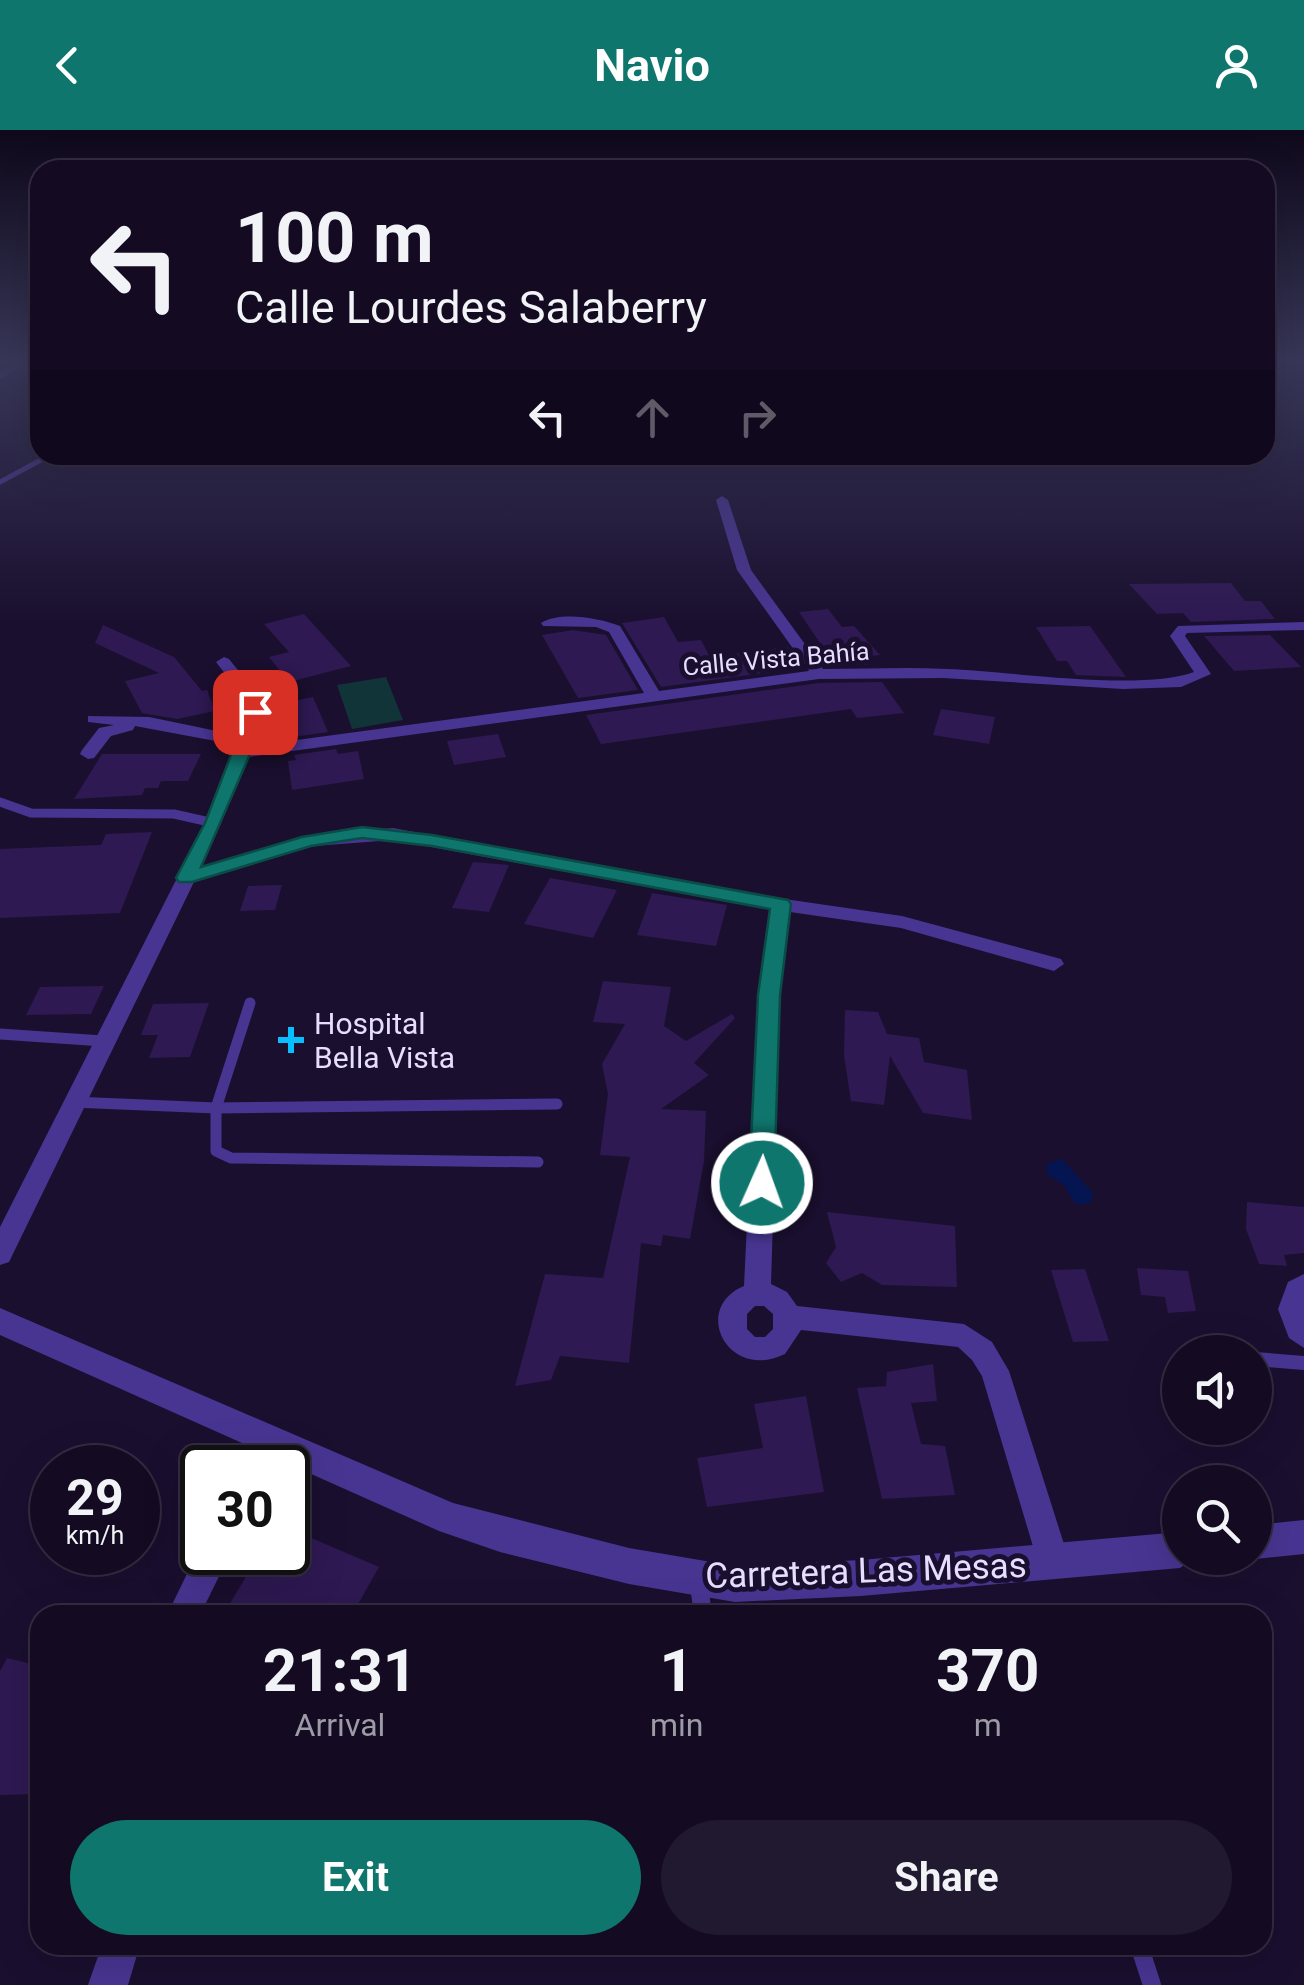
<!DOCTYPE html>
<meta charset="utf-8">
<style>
:root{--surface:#140b23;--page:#211930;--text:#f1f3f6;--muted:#9d9ba6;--line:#332b41;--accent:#0f766e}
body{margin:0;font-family:Roboto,sans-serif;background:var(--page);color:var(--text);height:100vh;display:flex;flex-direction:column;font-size:38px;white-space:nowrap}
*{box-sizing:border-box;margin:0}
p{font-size:32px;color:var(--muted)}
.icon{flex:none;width:55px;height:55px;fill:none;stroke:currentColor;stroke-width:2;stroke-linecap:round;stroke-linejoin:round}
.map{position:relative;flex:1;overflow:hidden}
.panel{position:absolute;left:30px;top:1475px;width:1242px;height:350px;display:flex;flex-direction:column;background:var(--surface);border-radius:30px;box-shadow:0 10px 40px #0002,0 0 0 2px var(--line)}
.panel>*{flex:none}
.banner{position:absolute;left:30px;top:30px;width:1245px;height:305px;border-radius:30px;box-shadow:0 10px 40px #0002,0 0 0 2px var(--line);background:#140b23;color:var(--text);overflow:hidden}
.buttons{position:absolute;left:1162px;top:1205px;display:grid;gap:20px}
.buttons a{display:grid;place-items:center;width:110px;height:110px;border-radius:50%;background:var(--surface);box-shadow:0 10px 40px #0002,0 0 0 2px var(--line);font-size:50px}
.speed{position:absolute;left:30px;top:1315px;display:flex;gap:20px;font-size:50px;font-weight:700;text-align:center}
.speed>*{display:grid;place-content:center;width:130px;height:130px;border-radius:50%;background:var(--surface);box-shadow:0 10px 40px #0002,0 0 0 2px var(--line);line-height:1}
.speed small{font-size:25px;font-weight:400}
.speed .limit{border:5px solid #111;border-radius:15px;background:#fff;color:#111}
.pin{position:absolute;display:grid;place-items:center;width:85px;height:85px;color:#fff;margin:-42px;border-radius:20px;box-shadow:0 5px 15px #0006}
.me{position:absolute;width:110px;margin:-55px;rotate:2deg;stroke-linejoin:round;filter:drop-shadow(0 0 8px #0008)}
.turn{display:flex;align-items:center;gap:35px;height:210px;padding:0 40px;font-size:45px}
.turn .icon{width:130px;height:130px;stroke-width:2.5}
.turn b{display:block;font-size:70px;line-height:85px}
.lanes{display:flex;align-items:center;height:95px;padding:0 40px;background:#0003;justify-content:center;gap:50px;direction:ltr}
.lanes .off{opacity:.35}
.eta{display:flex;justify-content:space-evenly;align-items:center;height:170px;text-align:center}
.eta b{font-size:60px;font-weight:700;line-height:70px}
.primary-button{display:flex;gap:20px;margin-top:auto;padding:20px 40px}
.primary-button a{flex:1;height:115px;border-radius:60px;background:var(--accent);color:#fff;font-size:40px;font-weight:700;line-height:115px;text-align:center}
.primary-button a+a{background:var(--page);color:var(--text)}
header{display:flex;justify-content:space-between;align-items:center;height:130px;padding:0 40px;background:var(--accent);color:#fff;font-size:45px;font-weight:700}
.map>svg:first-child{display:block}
</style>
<header><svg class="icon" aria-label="back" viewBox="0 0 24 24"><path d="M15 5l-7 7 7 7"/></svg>Navio<svg class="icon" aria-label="person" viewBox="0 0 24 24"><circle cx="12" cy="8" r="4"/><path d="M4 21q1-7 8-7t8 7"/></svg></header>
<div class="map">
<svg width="1304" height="1855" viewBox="0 0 1304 1855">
<rect width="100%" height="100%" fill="#1a0f2f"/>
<polygon fill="#113439" points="386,547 403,590 352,599 337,555"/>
<polygon fill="#051551" points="1062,1029 1093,1063 1091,1072 1081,1075 1073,1071 1064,1055 1046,1044 1047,1034"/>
<g fill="#2e1952">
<polygon points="1231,453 1245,471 1261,471 1275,489 1191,492 1183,483 1157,484 1129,454"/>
<polygon points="828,479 842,497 854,496 880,525 864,527 869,535 825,535 810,514 820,513 799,482"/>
<polygon points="304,484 351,536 289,552 269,527 289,522 264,494"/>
<polygon points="664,487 678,512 701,510 710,527 787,517 802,538 661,557 622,493"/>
<polygon points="103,495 174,527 202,561 207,560 215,581 177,589 142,583 125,551 159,543 95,513"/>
<polygon points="1090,496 1126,547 1076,545 1067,531 1057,531 1036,497"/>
<polygon points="573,500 606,505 638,560 578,568 542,505"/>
<polygon points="1270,505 1301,537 1234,541 1204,506"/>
<polygon points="882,552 904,583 857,588 851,579 601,614 586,585 819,553"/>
<polygon points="313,567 328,602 287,608 274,575"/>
<polygon points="941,579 995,587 989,614 933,605"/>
<polygon points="498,604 506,627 454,635 447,611"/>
<polygon points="336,619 338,624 358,621 364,649 292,660 288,631 296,630 294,625"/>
<polygon points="102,624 201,624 188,651 161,651 158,658 145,658 142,665 74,669"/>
<polygon points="152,702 120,783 0,788 0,719 101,715 106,704"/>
<polygon points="473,732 509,735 489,782 452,778"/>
<polygon points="550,748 617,760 593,808 524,794"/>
<polygon points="282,755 275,780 240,781 248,756"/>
<polygon points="652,763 727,775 716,816 637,805"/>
<polygon points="603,851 671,857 664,896 686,911 732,884 735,888 694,933 709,945 661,979 706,981 704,1031 690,1109 663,1105 661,1116 641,1113 629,1233 560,1226 551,1250 515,1256 545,1144 603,1148 630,1027 600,1025 608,964 602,934 625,894 593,892"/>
<polygon points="104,856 91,884 26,885 40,857"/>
<polygon points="209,873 190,927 149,928 158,905 141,905 153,874"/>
<polygon points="845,880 878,882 887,904 919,908 924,932 967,940 972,990 923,983 890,926 884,975 851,971 844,926"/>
<polygon points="1247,1072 1304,1077 1304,1123 1284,1125 1287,1136 1259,1134 1246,1099"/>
<polygon points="827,1082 955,1096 957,1157 882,1155 862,1143 841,1152 826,1133 836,1117"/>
<polygon points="1137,1138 1188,1141 1196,1181 1168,1183 1165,1167 1141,1165"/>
<polygon points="1085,1139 1109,1211 1073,1212 1051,1140"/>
<polygon points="933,1234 937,1271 911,1273 921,1314 945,1316 955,1365 882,1369 857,1258 886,1256 887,1242"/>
<polygon points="806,1266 824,1362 707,1377 697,1328 763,1318 754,1274"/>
<polygon points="288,1398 379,1437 352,1485 295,1485 280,1478 276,1485 253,1485 229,1475 261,1422 288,1422"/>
<polygon points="7,1528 40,1536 40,1664 0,1665 0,1541"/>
</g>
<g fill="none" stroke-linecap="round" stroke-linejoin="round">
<polyline stroke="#483592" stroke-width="5" points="0,352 50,325"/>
<polyline stroke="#483592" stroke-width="9" points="0,672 31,683 174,684 214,693"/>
<g stroke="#483592" stroke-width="11">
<polyline points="250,873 216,978 216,1021 231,1028 538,1032"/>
<polyline points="0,904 103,911"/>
<polyline points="72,972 216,978 557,974"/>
</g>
<polyline stroke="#483592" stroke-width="14" points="1255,1229 1304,1233"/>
<g stroke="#483592" stroke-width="18">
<polyline points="699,1455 703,1485"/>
<polyline points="1139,1815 1152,1855"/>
</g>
<g fill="#483592" fill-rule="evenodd">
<polygon points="16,232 28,232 0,249 0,242"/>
<path d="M722,366L728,370L751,440L823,539C865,539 906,537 947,539C1010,541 1139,562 1194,542L1170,506L1178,496L1304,492V500L1187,503L1185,506L1211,544L1181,557L1123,559L943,548L819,549L249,627L201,737L314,705L393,698L716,759L902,786L1061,829L1064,834L1054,841L901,798L790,782L780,865L771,1154L787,1162L797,1176L964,1194L992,1212L1009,1241L1070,1433L1065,1444L1054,1449L1043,1444L1038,1433L982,1246L972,1230L958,1217L801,1200L785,1224C727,1252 691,1178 744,1156L758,865L770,779L393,710L314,716L194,752L9,1132L0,1135V1097L205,693L237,615L135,596L133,600L111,606L94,628L88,629L80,624L82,620L99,598L114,595L88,592V586L149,587L241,606C254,575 234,556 216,532L224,527L229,529C255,561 270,574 253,616L644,563L609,502L596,497L543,496L541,493C561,481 599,488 620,496L659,561L809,541L737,440L716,370ZM755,1176H764L773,1184V1199L765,1207H755L747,1199V1184Z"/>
<polygon points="1304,1144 1304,1218 1289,1208 1278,1179 1288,1152"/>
<polygon points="273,1299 283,1303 288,1313 276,1338 245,1338 263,1303"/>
<polygon points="202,1413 202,1422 231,1422 200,1485 167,1485"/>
<polygon points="102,1815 140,1815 128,1855 88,1855"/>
</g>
<g fill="#483592" fill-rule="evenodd">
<polygon points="0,1178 453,1373 629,1418 735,1436 861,1430 1180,1402 1180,1428 1194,1428 1180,1438 861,1466 735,1472 629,1454 500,1422 439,1401 0,1205"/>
<polygon points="1304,1390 1304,1424 1255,1429 1250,1428 1255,1428 1255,1395"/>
</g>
</g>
<linearGradient id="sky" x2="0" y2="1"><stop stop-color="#0e081a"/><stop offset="0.47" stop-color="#383758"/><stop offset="1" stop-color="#383758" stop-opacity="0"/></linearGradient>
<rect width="1304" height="492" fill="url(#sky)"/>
<polygon fill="#0f766e" stroke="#0a4d48" stroke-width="2.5" points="249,578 261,578 263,594 201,737 302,707 362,697 432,705 788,770 791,774 780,865 774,1053 771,1060 753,1060 749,1053 758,865 770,779 432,716 362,708 311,716 192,752 179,752 176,748 205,693"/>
<path fill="#09beff" stroke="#1a0f2f" stroke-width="4" d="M286 895h10v10h10v10h-10v10h-10v-10h-10v-10h10z"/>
<g text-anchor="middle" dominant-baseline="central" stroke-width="10" stroke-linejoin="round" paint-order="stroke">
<g font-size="25" fill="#e6ddff" stroke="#1a0f2f">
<text transform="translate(776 529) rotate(-5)">Calle Vista Bahía</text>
</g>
<g font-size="30" fill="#e6ddff" stroke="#1a0f2f" text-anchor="start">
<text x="314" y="893">Hospital<tspan x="314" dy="34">Bella Vista</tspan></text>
</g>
<g font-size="35" fill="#e6ddff" stroke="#1a0f2f">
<text transform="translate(866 1441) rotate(-2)">Carretera Las Mesas</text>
</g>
</g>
</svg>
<div class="buttons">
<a><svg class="icon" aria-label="sound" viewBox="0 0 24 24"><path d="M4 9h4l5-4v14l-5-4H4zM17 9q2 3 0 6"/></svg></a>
<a><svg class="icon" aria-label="search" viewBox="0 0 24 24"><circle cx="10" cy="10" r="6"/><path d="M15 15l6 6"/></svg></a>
</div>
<div class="speed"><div>29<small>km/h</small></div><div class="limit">30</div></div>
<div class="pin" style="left:255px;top:582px;background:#d93025"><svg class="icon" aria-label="arrive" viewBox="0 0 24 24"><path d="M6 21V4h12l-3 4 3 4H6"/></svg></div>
<svg class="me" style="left:762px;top:1053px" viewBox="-20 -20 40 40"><circle r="17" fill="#0f766e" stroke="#fff" stroke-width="3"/><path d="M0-11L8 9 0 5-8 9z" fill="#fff"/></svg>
<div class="banner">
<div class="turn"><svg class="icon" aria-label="left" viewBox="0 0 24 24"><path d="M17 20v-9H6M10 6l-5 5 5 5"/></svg><div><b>100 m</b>Calle Lourdes Salaberry</div></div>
<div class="lanes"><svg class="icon" aria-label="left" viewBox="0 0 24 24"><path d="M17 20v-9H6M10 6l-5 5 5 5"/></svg><svg class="icon off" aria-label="ahead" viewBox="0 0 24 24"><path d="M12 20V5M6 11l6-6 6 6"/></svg><svg class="icon off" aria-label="right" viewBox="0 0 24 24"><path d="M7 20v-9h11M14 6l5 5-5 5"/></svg></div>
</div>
<section class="panel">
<div class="eta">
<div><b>21:31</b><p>Arrival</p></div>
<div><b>1</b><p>min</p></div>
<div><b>370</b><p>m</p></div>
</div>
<div class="primary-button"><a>Exit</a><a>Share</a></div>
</section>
</div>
